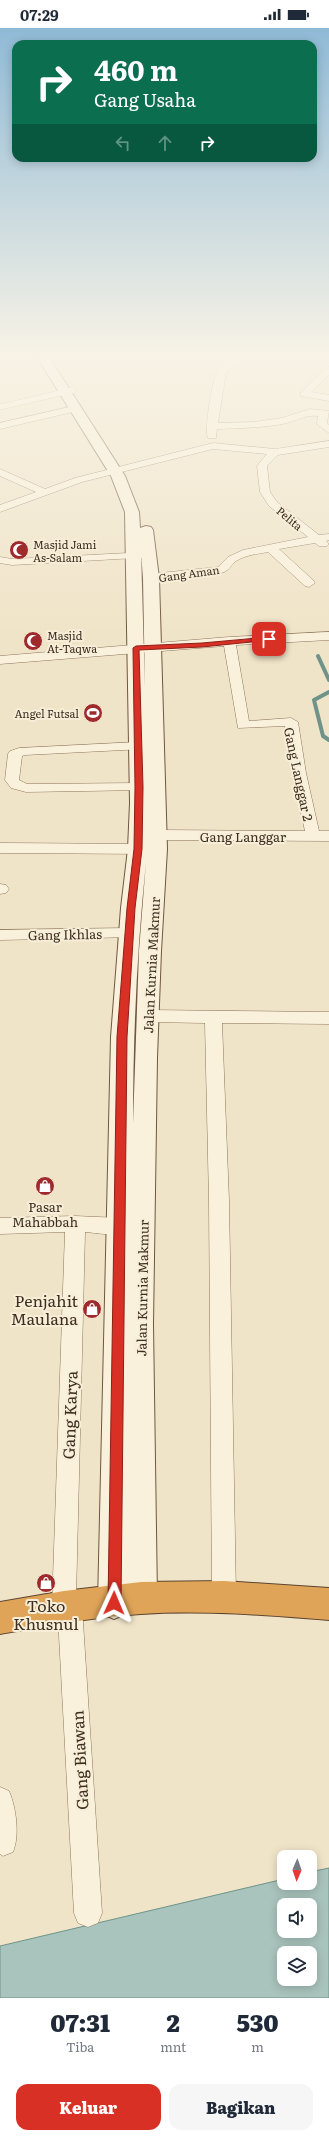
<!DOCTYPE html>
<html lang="id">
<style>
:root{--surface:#fff;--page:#f6f6f7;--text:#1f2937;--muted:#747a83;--accent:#d93025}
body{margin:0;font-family:Literata,serif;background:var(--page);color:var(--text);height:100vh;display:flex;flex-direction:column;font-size:15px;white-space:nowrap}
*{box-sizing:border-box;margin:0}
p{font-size:13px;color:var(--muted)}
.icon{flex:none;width:22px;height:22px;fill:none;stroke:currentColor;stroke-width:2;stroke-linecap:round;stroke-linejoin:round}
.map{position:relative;height:1970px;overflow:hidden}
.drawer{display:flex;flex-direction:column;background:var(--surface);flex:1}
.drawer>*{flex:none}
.banner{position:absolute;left:12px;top:12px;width:305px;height:122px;border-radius:12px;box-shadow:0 2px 10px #0003;background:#0b6e4f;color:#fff;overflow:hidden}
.needle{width:26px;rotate:182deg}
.controls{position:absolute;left:277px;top:1822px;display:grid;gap:8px}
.controls a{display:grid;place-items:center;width:40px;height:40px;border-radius:8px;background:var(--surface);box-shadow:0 2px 10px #0003;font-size:20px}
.pin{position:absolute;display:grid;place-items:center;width:34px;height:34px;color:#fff;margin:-17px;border-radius:8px;box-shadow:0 2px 6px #0006}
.me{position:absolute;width:44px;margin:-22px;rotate:1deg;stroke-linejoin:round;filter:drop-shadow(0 0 3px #0008)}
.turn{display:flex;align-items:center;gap:14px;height:84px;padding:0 16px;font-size:18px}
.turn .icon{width:52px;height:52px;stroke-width:2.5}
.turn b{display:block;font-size:28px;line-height:34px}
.lanes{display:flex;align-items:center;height:38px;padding:0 16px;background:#0003;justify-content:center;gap:20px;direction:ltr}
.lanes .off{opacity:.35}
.eta{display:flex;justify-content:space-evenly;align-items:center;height:68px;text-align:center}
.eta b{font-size:24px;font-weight:800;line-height:28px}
.action{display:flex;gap:8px;margin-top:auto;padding:8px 16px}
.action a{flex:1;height:46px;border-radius:12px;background:var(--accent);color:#fff;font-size:16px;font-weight:800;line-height:46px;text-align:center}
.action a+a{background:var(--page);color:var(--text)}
.status{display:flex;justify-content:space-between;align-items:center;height:28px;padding:0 20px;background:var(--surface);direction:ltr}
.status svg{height:11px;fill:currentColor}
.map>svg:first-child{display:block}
</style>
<div class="status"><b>07:29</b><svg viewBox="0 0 49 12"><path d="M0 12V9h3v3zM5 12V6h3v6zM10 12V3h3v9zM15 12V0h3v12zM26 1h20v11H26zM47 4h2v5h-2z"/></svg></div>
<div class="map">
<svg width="329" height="1970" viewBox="0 0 329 1970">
<rect width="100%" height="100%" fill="#f0e4c8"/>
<path fill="#a9c4bc" stroke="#6f938a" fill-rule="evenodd" d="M329,1840V1970H0V1918L284,1851V1855H310V1844ZM284,1877H310V1903H284ZM284,1925H310V1951H284Z"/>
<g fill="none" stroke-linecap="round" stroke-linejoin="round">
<g stroke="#6f938a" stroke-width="4">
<polyline points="318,628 329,652"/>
<polyline points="329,664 314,672 323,708 329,712"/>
</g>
<g stroke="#8d765c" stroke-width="6">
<polyline id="lane" points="0,379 73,362"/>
</g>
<g stroke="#8d765c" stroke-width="1">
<g id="street">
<path d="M239,329H251L226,344L218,395L254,394L282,390L310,381L329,383L327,395L329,397V405L317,396L318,388C305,386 295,394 282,396C261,400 239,400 217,401L216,410H208C204,402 212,352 218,342C222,335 232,332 239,329Z"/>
<polygon points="329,339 329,347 311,364 329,367 329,373 301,368 301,364 326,340"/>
<polygon points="74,378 79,381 77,383 0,401 0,395"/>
<path d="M329,413V419L278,427L267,438L270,464L277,474L319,507L329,506V512L326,513L329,516L327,518H319L315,515L279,521L313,552L315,555L309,559L305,558L268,524C257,526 246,527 236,533C231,537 228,544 221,545L151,554L145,550L151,546L218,539L228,529L243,522L308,509L269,478L260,464L257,438L267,426L213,421L82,454L0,484V477L36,464L0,448V441L45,461L75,450L213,415L275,421Z"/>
<polygon points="149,524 153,525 155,527 153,529 12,537 0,535 0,529 12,531"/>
<polygon points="329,604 329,612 236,617 249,693 291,690 298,694 306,745 319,803 329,803 329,813 158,812 153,810 151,807 153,804 158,802 305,803 292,745 285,698 238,700 224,618 0,636 0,628 229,609"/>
<polygon points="138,714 143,715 145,718 143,721 25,727 22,728 19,752 27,756 139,755 144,756 146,759 144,762 26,764 11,760 5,752 8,726 10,723 19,720"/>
<polygon points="0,815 151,816 156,818 159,821 156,824 151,826 0,825"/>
<polygon points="0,856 6,857 9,861 6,865 0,866"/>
<polygon points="130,900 136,901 138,905 136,909 0,912 0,902"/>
<polygon points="148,982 329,984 329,996 222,995 229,1173 236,1569 233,1578 224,1581 215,1578 212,1569 209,1173 205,995 148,994 142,992 139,988 142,984"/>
<path d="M128,1187L135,1189L138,1195C129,1212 100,1205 85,1204L76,1570L82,1579L102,1885L98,1895L88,1899L78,1895L74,1885L58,1589L55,1588L52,1579L65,1204L0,1206V1190L75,1188L120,1190Z"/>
<path d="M0,1759L9,1763C16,1779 20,1807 13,1824L3,1828L0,1826Z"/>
</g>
</g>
<g stroke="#6f573f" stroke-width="2">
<path id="secondary" d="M37,329H49L125,448L139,484L140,500L146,498L151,499L153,502L159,550L167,821L161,923L157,1030L153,1296L157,1570L152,1581L141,1586L130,1581L129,1578L125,1586L114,1591L103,1586L98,1575L111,1009L121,880L128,821L130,775L125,484L111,448ZM141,524L143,550L145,661ZM146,834L139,923L133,1096C133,1008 137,921 146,834Z"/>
</g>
<g stroke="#5b4430" stroke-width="2">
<path id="highway" d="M224,1553L329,1560V1592C267,1587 204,1582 141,1586C94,1589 47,1598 0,1606V1574L64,1563L141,1554Z"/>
</g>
<use href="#lane" stroke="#faf1dc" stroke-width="5.5"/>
<use href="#street" fill="#faf1dc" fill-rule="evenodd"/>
<use href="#secondary" fill="#faf1dc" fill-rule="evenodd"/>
<use href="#highway" fill="#e0a458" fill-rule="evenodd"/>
</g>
<linearGradient id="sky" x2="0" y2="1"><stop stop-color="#8fbad6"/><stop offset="0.54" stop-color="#f8f3e6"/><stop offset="1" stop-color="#f8f3e6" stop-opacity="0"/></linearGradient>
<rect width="329" height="605" fill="url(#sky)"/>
<polygon fill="#d93025" stroke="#8d1f18" points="269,609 271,609 271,612 202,619 139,622 143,759 142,821 135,880 127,1009 121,1575 119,1579 114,1581 110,1579 108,1575 117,1009 127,880 134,821 135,759 133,620 136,618 202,615"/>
<defs>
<g id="mosque-disc" transform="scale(1)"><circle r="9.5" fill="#9e2a2b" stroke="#f7eed8"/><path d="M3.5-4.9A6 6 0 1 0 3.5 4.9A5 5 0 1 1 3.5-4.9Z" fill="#fff"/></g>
<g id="stadium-disc" transform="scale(1)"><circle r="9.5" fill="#9e2a2b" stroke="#f7eed8"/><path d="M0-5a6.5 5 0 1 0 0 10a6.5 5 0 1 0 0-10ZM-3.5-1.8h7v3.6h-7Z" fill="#fff"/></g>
<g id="shop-disc" transform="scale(1)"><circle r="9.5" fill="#9e2a2b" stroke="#f7eed8"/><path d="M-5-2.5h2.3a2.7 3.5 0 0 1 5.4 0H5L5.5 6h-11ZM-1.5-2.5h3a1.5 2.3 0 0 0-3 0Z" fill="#fff"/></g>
</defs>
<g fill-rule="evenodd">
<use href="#mosque-disc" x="19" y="522"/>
<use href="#mosque-disc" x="33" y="613"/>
<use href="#stadium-disc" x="93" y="685"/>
<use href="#shop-disc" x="45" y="1158"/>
<use href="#shop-disc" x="92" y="1281"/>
<use href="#shop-disc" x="46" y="1555"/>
</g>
<g text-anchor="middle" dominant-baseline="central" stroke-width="4" stroke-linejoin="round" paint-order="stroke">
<g font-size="11" fill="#3d2e20" stroke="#f7eed8">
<text transform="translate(290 490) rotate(40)">Pelita</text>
<text transform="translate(189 545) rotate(-8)">Gang Aman</text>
</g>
<g font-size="11" fill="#3d2e20" stroke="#f7eed8" text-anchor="start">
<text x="33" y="516">Masjid Jami<tspan x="33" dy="13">As-Salam</tspan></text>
<text x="47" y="607">Masjid<tspan x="47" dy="13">At-Taqwa</tspan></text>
<text x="79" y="685" text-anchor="end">Angel Futsal</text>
</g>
<g font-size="13" fill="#3d2e20" stroke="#f7eed8">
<text transform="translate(299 746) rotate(78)">Gang Langgar 2</text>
<text x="243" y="808">Gang Langgar</text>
<text transform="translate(65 906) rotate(-1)">Gang Ikhlas</text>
<text transform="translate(151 937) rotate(-87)">Jalan Kurnia Makmur</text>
<text transform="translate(142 1260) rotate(-89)">Jalan Kurnia Makmur</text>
</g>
<g font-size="13" fill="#3d2e20" stroke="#f7eed8">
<text x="45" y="1178">Pasar<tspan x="45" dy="15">Mahabbah</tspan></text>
</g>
<g font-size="16" fill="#3d2e20" stroke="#f7eed8" text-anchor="end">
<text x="78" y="1272">Penjahit<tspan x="78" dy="18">Maulana</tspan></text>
<text x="46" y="1577" text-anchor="middle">Toko<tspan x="46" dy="18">Khusnul</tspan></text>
</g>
<g font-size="16" fill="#3d2e20" stroke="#f7eed8">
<text transform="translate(69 1387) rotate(-88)">Gang Karya</text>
<text transform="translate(79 1732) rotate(-93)">Gang Biawan</text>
</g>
</g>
</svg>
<div class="controls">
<a><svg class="needle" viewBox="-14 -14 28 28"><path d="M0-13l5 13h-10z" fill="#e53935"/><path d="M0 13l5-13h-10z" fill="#747a83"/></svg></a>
<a><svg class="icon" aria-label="sound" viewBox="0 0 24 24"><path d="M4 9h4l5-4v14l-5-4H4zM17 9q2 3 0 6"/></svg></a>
<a><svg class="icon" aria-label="layers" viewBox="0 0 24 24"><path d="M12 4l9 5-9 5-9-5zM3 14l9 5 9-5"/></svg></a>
</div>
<div class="pin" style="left:269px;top:611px;background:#d93025"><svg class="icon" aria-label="arrive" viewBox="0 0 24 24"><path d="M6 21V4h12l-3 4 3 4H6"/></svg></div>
<svg class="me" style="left:114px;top:1575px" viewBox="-20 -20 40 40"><path d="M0-17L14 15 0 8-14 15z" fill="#d93025" stroke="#fff" stroke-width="4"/></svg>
<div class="banner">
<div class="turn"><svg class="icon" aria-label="right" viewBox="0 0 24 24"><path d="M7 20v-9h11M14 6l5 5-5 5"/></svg><div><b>460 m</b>Gang Usaha</div></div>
<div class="lanes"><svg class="icon off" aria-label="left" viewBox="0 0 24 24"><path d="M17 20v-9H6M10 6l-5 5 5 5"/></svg><svg class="icon off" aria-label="ahead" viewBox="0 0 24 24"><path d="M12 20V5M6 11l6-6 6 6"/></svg><svg class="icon" aria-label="right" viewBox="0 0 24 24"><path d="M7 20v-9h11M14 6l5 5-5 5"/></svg></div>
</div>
</div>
<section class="drawer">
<div class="eta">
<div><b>07:31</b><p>Tiba</p></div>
<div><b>2</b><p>mnt</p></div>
<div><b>530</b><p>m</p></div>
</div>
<div class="action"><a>Keluar</a><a>Bagikan</a></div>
</section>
